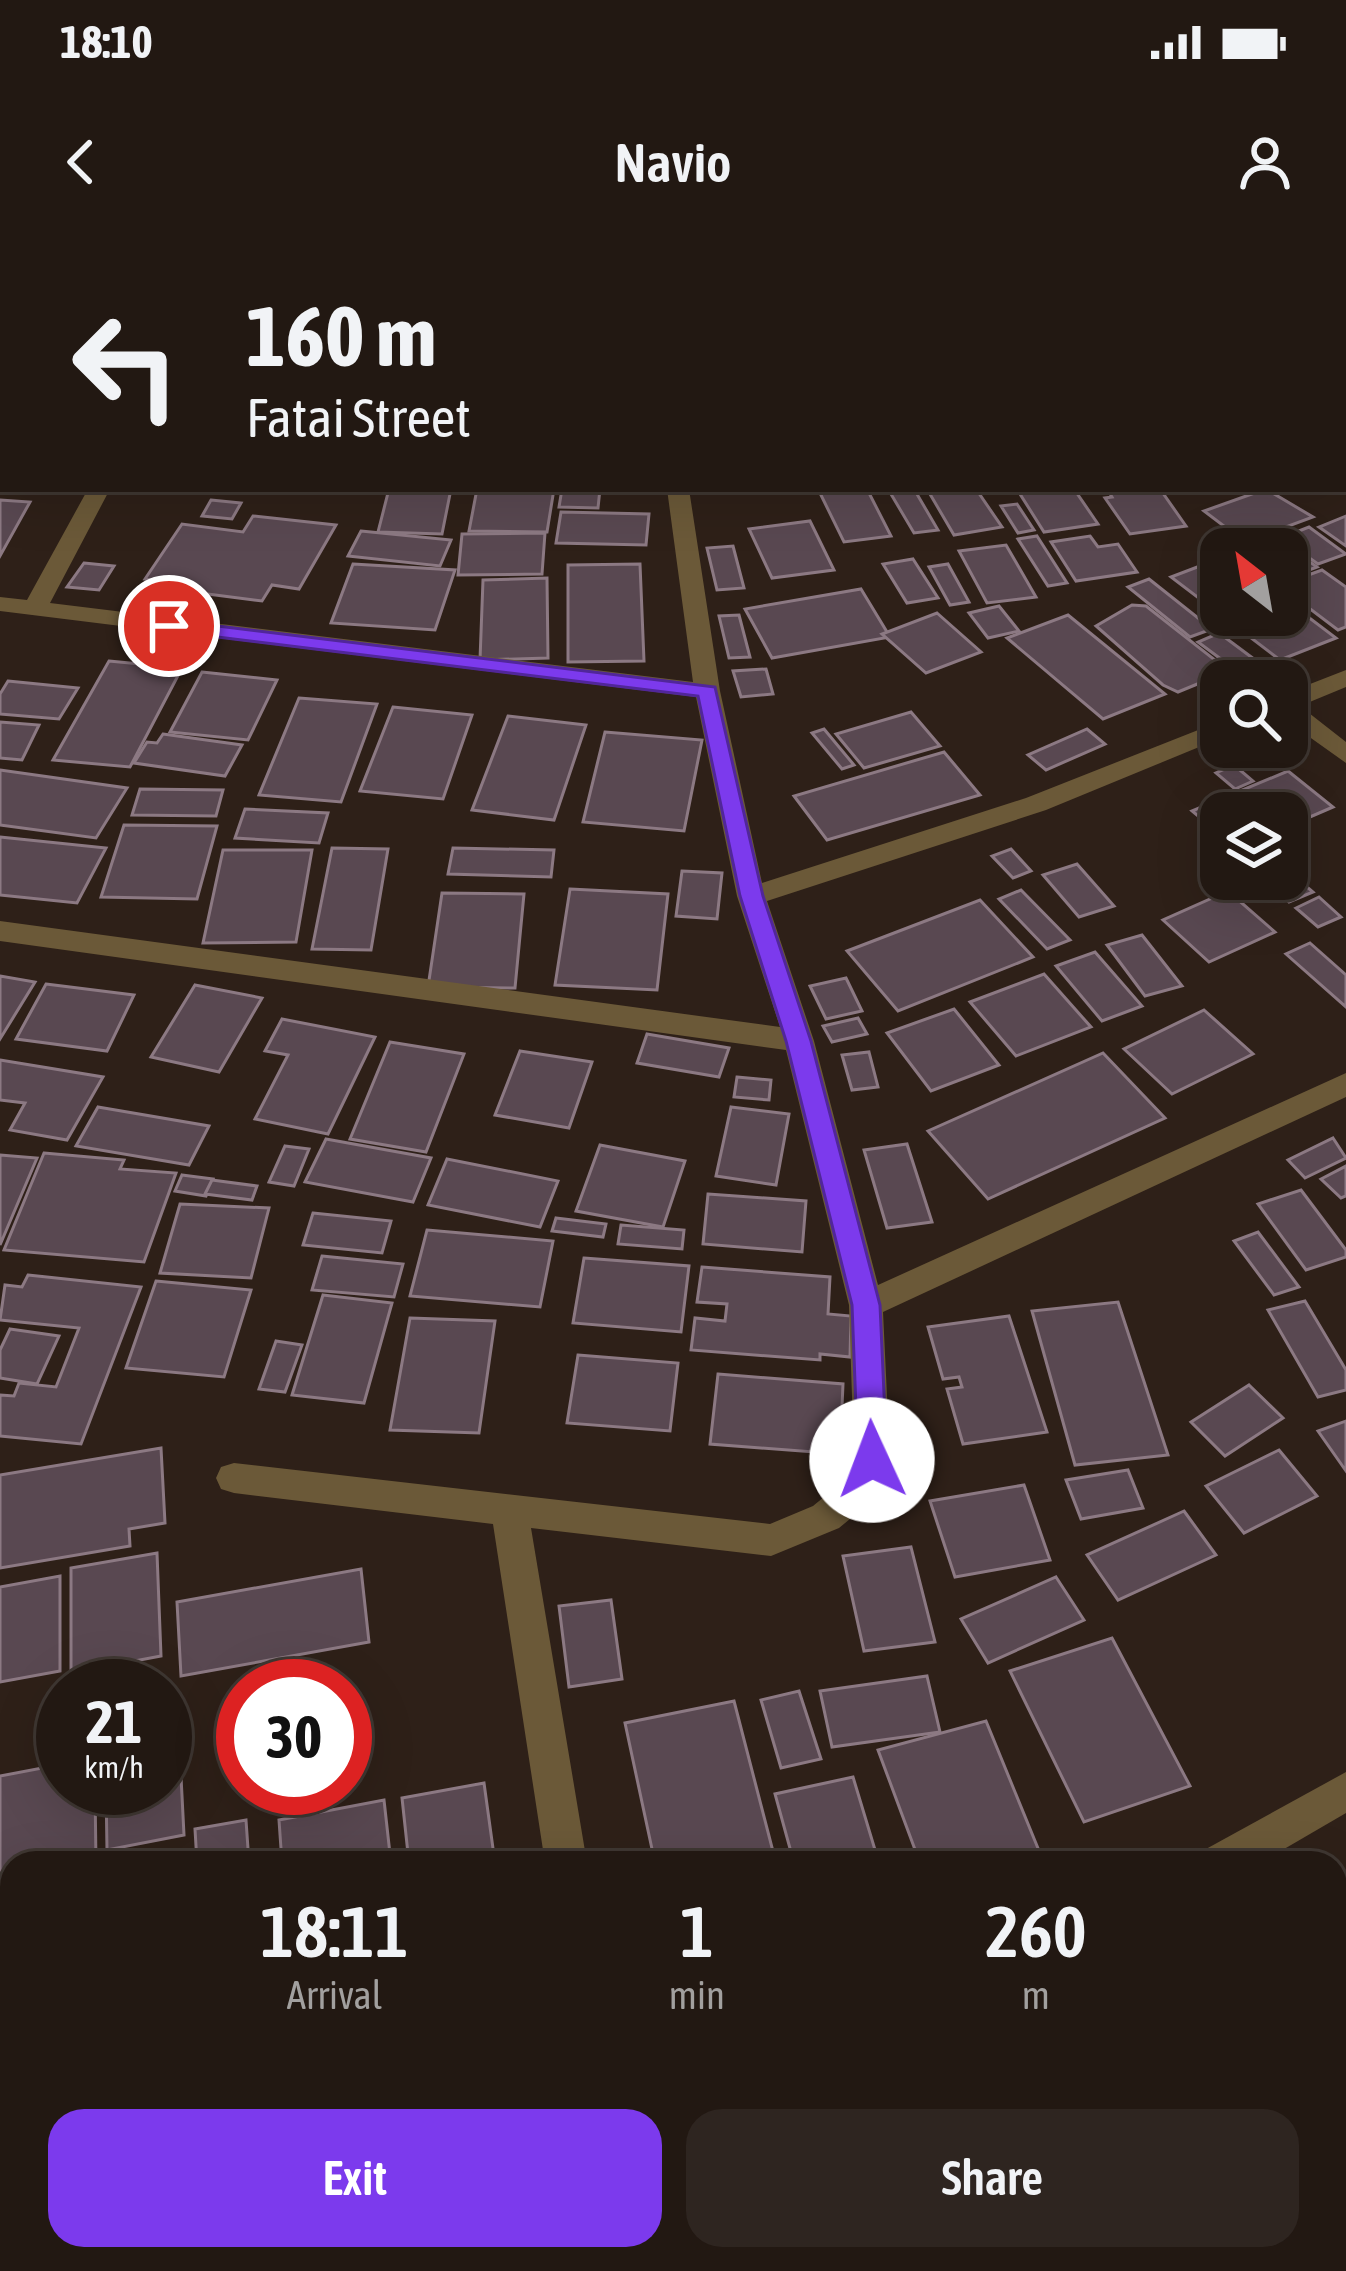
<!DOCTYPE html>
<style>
:root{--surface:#221812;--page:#2e2520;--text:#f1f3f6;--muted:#a2a09f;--line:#3f3732;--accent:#7c3aed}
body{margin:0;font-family:"Asap Condensed",sans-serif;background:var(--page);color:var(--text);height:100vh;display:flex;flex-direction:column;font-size:45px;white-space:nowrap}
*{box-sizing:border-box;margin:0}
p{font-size:39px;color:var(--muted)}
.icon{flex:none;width:66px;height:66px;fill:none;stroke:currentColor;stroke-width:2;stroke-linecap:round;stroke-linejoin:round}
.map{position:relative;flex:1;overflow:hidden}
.drawer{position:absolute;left:0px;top:1611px;width:1347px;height:420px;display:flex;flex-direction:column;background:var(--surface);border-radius:36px 36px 0 0;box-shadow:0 12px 48px #0002,0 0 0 3px var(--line)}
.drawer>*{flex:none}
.guide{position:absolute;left:0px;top:0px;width:1347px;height:252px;box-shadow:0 12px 48px #0002,0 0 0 3px var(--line);background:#221812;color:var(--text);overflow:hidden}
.needle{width:78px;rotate:329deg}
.controls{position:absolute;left:1200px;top:288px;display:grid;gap:24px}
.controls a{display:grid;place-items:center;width:108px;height:108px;border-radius:24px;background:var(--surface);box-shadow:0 12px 48px #0002,0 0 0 3px var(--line);font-size:60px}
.speed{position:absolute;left:36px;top:1419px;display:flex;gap:24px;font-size:60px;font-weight:700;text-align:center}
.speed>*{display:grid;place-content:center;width:156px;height:156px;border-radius:50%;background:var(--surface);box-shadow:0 12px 48px #0002,0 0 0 3px var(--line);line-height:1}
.speed small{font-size:30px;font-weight:400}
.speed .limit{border:18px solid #d22;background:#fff;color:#111}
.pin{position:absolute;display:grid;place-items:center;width:102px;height:102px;color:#fff;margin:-51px;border:6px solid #fff;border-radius:50%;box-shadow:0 3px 12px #0007}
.me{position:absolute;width:132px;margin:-66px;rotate:358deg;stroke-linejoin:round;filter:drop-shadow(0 0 9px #0008)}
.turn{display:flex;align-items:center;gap:42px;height:252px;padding:0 48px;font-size:54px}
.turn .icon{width:156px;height:156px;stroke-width:2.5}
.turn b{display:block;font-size:84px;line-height:102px}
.eta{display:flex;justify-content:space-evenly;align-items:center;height:204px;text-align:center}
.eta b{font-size:72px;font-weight:600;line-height:84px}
.button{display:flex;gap:24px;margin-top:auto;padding:24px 48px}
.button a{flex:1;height:138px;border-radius:36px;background:var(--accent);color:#fff;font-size:48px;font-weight:600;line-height:138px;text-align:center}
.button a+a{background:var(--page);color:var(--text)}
.status{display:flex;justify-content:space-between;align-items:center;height:84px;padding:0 60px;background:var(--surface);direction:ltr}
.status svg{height:33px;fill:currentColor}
header{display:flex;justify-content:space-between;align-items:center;height:156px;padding:0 48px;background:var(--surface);font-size:54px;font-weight:600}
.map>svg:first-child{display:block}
</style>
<div class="status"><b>18:10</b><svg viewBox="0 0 49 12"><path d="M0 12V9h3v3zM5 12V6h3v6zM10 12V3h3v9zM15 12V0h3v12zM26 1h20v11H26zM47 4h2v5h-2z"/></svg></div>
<header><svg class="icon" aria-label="back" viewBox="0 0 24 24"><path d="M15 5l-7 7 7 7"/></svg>Navio<svg class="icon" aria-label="person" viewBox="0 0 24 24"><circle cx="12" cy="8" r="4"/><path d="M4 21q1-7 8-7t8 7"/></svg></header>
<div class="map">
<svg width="1346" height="2031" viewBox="0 0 1346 2031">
<rect width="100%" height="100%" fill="#2e2018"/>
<g fill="#594851" stroke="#8c7983" stroke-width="3">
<polygon points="1189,0 1322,0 1322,3 1188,3"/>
<polygon points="389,249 451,249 442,294 378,292"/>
<polygon points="477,249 554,249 547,292 469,291"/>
<polygon points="562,249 600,249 598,268 559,267"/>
<polygon points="818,249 867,249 891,296 844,302"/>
<polygon points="888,249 914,249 938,290 914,293"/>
<polygon points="927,249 976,249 1002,287 954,295"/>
<polygon points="1036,249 1074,249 1098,284 1044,292 1020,254"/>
<polygon points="1107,249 1160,249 1186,286 1130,294 1105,258 1112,257"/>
<polygon points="1266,249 1313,277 1245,302 1204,271"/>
<polygon points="0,260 30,262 0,316"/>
<polygon points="211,260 241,263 232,279 202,276"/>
<polygon points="1017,264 1034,290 1018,293 1001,266"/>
<polygon points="561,272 649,274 646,305 556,303"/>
<polygon points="253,276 336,285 299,349 272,345 262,361 169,349 173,343 145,339 182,284 243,292"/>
<polygon points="1346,276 1346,306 1319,287"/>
<polygon points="810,281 834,330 772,338 749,289"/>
<polygon points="1309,287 1346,314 1318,324 1281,298"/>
<polygon points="361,291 451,300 440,326 348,316"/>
<polygon points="545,293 542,334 458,335 462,294"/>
<polygon points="1037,296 1067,343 1048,346 1018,299"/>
<polygon points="1090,296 1098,307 1118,304 1137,332 1076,341 1051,302"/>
<polygon points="1278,299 1317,327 1293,336 1302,343 1287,348 1287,309 1251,309"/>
<polygon points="1006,305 1036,357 987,363 959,311"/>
<polygon points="733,306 744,348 717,350 707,308"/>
<polygon points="1221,318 1221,375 1171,337"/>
<polygon points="913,319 938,358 907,363 883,324"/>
<polygon points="84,323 114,326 99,350 67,347"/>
<polygon points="353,324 455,330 435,390 331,383"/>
<polygon points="640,324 644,421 568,422 568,325"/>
<polygon points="948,324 969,362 950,365 929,327"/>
<polygon points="1322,330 1346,347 1346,387 1338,390 1293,356 1301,353 1295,348 1307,343 1300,338"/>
<polygon points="547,338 548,418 480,420 483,340"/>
<polygon points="1149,339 1212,389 1190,397 1128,347"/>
<polygon points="861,349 890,397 772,418 745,369"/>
<polygon points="1287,361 1336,398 1280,420 1221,375 1287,375"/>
<polygon points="1132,365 1146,366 1229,431 1178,452 1163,445 1096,386"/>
<polygon points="999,366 1019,391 988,398 969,373"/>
<polygon points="937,373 981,412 926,433 882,394"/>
<polygon points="739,375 750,417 729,418 719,376"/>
<polygon points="1068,375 1165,454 1103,479 1007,398"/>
<polygon points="1219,393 1266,428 1245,437 1198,402"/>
<polygon points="109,421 182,428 130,527 53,520"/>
<polygon points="766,429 773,454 741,457 733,431"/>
<polygon points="202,432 277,440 248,500 170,492"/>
<polygon points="8,441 78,448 59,479 0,474 0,454"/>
<polygon points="299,458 377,464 341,562 259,555"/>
<polygon points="393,467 472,475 443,559 360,551"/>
<polygon points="911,472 940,506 864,528 836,494"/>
<polygon points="508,476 586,485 554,580 472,570"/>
<polygon points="0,482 39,485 22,520 0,518"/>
<polygon points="824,489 854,525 842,529 812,493"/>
<polygon points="1087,489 1105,504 1046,530 1028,515"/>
<polygon points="605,492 702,500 684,591 583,582"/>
<polygon points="163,494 242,505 225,536 134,523 147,502 157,503"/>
<polygon points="1247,507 1263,507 1277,519 1251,529 1232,513"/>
<polygon points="944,512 980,555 827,600 794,556"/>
<polygon points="1234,525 1253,541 1235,549 1216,533"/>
<polygon points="0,530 127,548 96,598 0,585"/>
<polygon points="1288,531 1333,567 1287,587 1287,573 1221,573 1221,595 1192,571"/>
<polygon points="140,549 223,550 216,576 132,575"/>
<polygon points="245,569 328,573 319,603 235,598"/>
<polygon points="124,585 217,586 197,659 101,657"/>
<polygon points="0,597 106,608 77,663 0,655"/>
<polygon points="332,608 388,609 371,710 312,709"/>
<polygon points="453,608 554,610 551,637 448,634"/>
<polygon points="1011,609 1031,631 1013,638 992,616"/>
<polygon points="223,610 312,610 296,702 203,703"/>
<polygon points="1077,624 1114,666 1079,677 1043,635"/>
<polygon points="1287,630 1313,652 1289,662 1262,639 1287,639"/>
<polygon points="682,631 722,633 717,679 676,676"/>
<polygon points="570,649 668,654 657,750 555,745"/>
<polygon points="1021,650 1070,700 1047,709 999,659"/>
<polygon points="1228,651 1275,692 1209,722 1163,680"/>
<polygon points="442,653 524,654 515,748 428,747"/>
<polygon points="1319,657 1341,677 1318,687 1296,668"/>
<polygon points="980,660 1033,717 898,771 847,711"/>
<polygon points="1142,695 1182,746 1145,756 1107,705"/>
<polygon points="1310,703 1346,735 1346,767 1286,714"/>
<polygon points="1095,712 1142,766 1102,781 1056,726"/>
<polygon points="1044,734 1091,787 1016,816 970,762"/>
<polygon points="0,736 35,742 0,799"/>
<polygon points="846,738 862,771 826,779 810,746"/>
<polygon points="46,744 134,755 107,811 16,799"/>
<polygon points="195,745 262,758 219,832 151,817"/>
<polygon points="954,769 999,825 931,851 887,793"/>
<polygon points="1204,770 1253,814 1172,854 1124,809"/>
<polygon points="858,778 867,794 832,802 823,786"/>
<polygon points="282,779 375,797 328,894 255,879 288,815 265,811"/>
<polygon points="647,794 729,808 719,837 637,823"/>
<polygon points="390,802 464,814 426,912 350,899"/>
<polygon points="520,811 592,822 569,888 495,875"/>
<polygon points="869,812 878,847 852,850 842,815"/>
<polygon points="1103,813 1165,878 988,959 928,891"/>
<polygon points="0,820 103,837 67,900 10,890 25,863 0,860"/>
<polygon points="737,837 771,840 769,860 734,857"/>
<polygon points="98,867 209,886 189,925 76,906"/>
<polygon points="731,867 789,874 776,945 716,936"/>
<polygon points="1333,898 1346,918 1305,938 1288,920"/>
<polygon points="326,899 431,918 413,962 305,942"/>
<polygon points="907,904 932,982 887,988 864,910"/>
<polygon points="600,905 685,921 663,987 576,971"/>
<polygon points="285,906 309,909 294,946 269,942"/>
<polygon points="44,913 124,920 120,929 176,933 144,1022 4,1010"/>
<polygon points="0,915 37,918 0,1005"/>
<polygon points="447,919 558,941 540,987 428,965"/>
<polygon points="1346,926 1346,956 1341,958 1321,939"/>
<polygon points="182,935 213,939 206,956 175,951"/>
<polygon points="212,940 257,946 252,960 205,954"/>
<polygon points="1301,950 1346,1010 1346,1017 1306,1030 1258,964"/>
<polygon points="708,954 806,961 802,1012 703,1004"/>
<polygon points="180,964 269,968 251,1038 160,1033"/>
<polygon points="313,973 391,981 382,1013 303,1005"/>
<polygon points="556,978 606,984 603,997 552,991"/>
<polygon points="621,985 684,990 682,1009 618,1004"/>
<polygon points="427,990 553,1001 540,1067 410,1056"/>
<polygon points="1258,992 1299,1047 1274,1055 1234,1001"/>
<polygon points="322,1016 403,1024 394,1057 312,1050"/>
<polygon points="584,1018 689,1026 681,1092 573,1083"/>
<polygon points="702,1027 830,1037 828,1074 851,1076 850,1117 820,1114 820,1120 691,1110 695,1078 725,1081 727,1064 697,1062"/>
<polygon points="28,1035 141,1047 81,1204 0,1196 0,1155 14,1156 19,1143 56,1147 79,1088 0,1080 5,1045 22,1047"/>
<polygon points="156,1041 251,1050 224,1137 126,1128"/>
<polygon points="323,1055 392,1063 364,1163 292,1155"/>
<polygon points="1305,1061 1346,1130 1346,1150 1318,1157 1268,1070"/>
<polygon points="1118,1062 1168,1215 1075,1225 1032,1071"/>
<polygon points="1009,1076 1047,1192 963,1204 947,1149 962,1147 959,1137 943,1139 928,1087"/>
<polygon points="410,1078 495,1081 479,1193 390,1190"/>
<polygon points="10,1089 59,1096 37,1144 0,1138 0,1110"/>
<polygon points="276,1101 302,1105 285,1152 259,1149"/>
<polygon points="578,1115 678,1123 670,1191 567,1183"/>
<polygon points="718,1134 843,1144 840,1214 710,1204"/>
<polygon points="1249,1145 1283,1178 1225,1216 1191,1182"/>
<polygon points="1346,1181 1346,1231 1318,1191"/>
<polygon points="161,1208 165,1283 129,1289 130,1306 0,1328 0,1235"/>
<polygon points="1279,1210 1317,1256 1244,1293 1206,1246"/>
<polygon points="1128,1230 1143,1268 1081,1279 1066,1240"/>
<polygon points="1024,1245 1050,1320 955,1337 930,1261"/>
<polygon points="1184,1271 1216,1315 1118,1360 1087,1315"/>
<polygon points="911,1307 935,1402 864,1411 843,1316"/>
<polygon points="157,1313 161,1416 71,1433 71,1328"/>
<polygon points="361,1329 369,1402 181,1436 177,1362"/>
<polygon points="60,1336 60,1431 0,1442 0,1347"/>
<polygon points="1056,1337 1084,1380 988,1423 961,1379"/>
<polygon points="611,1360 622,1439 569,1447 559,1366"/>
<polygon points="1112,1398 1190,1546 1084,1582 1010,1431"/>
<polygon points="927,1436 940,1492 832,1507 820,1451"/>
<polygon points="799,1451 821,1519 781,1528 761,1460"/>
<polygon points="177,1458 184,1595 107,1610 106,1548 165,1548 165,1460"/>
<polygon points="734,1461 776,1623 655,1623 625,1483"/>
<polygon points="986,1481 1044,1623 920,1623 878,1510"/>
<polygon points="63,1524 63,1548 95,1548 96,1623 12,1623 12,1760 0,1762 0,1536"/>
<polygon points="853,1537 879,1623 794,1623 775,1554"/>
<polygon points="484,1543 495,1623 409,1623 402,1558"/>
<polygon points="384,1560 391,1623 282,1623 279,1580"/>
<polygon points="246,1580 249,1623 197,1623 195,1589"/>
<polygon points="12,1795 12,1906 0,1908 0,1797"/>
<polygon points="1346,1828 1346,2031 1205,2031 1197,2019 1335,2019 1335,1835"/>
<polygon points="12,1921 12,2013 0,2015 0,1924"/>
<polygon points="150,2019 187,2019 188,2031 132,2031 132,2023"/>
<polygon points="229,2019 261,2019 262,2031 230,2031"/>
<polygon points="273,2019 400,2019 401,2031 274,2031"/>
</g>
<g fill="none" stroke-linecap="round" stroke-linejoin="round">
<g fill="#6b5938" fill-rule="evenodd">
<polygon points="30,0 50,0 29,3"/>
<rect x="387" y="0" width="20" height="3"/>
<polygon points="767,0 787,0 788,3 768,3"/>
<polygon points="1127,0 1147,0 1149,3 1129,3"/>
<polygon points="3,76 3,93 0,94 0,77"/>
<rect x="0" y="125" width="3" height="12"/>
<rect x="1344" y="188" width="2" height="14"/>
<polygon points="88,249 110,249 50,363 693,442 667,249 689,249 720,451 762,643 1026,558 1221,481 1221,498 1046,570 767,661 814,801 878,1045 1346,833 1346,857 883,1072 890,1219 867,1265 839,1288 771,1316 531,1288 587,1623 545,1623 493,1284 234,1253 221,1249 216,1238 221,1227 234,1223 770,1284 813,1266 841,1243 854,1218 849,1065 786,810 0,701 0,681 780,787 737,656 696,457 0,371 0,357 27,360"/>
<polygon points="1346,430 1346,447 1300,466 1346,502 1346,523 1287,481 1287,453"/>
<polygon points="1346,1532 1346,1573 1260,1623 1200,1623 1206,1609"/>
<polygon points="613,2019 659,2019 661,2031 615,2031"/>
<polygon points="1084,2019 1134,2019 1139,2031 1089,2031"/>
</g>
</g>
<polygon fill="#7c3aed" stroke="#51269a" stroke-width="3" points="169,380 715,447 763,656 811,801 880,1065 887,1220 883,1228 862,1228 858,1220 852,1065 786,801 740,656 698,456 161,390 158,386"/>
</svg>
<div class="controls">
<a><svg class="needle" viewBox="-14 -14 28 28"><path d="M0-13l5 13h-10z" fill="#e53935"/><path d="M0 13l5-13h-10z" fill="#a2a09f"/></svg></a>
<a><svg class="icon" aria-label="search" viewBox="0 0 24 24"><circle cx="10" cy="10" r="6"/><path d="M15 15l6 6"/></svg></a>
<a><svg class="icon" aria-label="layers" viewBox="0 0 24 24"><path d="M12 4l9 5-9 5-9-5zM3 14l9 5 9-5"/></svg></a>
</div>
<div class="speed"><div>21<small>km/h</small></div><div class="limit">30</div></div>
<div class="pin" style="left:169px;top:386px;background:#d93025"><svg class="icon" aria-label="arrive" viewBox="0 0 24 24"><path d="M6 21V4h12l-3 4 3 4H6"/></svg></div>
<svg class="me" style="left:872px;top:1220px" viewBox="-20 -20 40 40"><circle r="19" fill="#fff"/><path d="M0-13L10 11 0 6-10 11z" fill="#7c3aed"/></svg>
<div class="guide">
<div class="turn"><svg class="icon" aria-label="left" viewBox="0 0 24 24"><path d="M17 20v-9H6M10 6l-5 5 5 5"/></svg><div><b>160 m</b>Fatai Street</div></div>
</div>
<section class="drawer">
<div class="eta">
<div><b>18:11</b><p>Arrival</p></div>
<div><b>1</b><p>min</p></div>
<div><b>260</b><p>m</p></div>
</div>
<div class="button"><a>Exit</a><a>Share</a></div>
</section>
</div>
